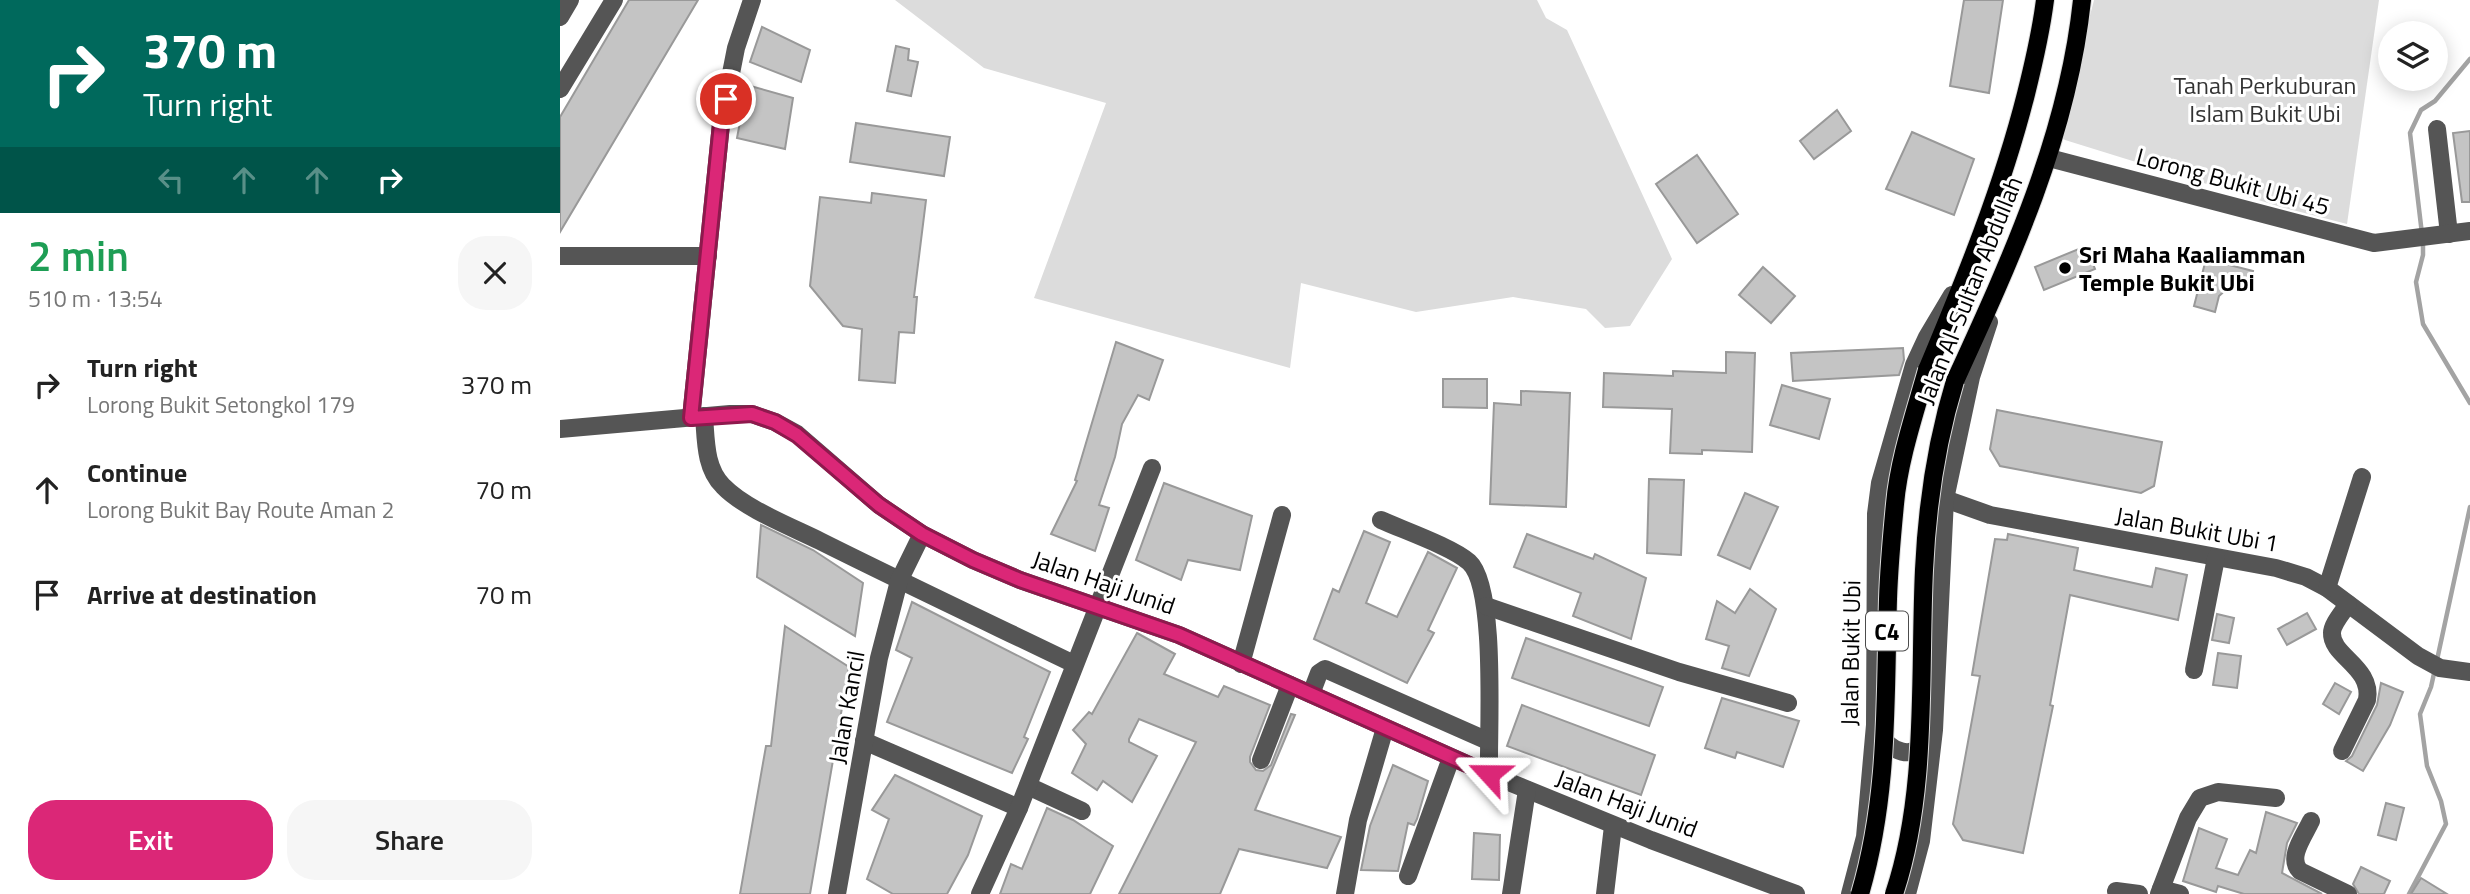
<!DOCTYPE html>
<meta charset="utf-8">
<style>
:root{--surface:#fff;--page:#f6f6f6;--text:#222;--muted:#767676;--accent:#db2777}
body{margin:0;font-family:"Titillium Web",sans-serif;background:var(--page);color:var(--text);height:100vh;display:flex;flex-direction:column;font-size:26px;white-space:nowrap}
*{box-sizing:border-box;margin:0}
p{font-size:23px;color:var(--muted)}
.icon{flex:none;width:38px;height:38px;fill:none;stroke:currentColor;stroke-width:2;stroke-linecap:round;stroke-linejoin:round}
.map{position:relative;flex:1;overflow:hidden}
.sheet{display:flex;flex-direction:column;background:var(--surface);width:560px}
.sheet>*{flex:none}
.guide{background:#00695c;color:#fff;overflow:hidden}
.fabs{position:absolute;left:1818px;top:21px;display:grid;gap:14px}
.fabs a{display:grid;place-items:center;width:70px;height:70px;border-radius:50%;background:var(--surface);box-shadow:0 4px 18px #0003;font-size:35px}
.pin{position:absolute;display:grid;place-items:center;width:60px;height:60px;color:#fff;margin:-30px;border:4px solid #fff;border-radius:50%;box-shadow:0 2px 7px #0007}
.me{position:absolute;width:77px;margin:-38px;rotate:294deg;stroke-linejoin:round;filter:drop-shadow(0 0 5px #0008)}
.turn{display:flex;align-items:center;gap:24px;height:147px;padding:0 28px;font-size:32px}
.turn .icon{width:91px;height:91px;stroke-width:2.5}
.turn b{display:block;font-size:49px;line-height:60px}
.lanes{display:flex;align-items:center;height:66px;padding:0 28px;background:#0003;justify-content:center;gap:35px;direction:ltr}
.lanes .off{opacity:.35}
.round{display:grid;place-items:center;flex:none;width:74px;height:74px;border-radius:28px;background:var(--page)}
.summary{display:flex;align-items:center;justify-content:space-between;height:119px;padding:0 28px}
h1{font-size:42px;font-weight:600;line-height:52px;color:#1e9e55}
.primary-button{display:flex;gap:14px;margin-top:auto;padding:14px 28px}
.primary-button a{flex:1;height:80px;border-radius:28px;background:var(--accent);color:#fff;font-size:28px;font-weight:600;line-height:80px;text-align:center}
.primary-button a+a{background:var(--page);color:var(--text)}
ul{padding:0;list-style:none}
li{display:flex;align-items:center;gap:21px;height:105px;padding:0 28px}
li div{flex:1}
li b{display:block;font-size:26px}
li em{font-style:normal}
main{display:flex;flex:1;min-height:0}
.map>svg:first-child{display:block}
</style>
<main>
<section class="sheet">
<div class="guide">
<div class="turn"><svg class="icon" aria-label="right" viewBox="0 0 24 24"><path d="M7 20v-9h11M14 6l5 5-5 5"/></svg><div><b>370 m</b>Turn right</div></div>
<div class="lanes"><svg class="icon off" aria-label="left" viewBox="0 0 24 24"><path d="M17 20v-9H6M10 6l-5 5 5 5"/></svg><svg class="icon off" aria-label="ahead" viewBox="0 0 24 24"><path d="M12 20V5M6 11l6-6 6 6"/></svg><svg class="icon off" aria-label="ahead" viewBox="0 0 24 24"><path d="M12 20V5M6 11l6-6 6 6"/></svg><svg class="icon" aria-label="right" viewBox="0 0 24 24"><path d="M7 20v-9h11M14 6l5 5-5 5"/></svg></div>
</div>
<div class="summary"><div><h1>2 min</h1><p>510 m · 13:54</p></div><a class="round"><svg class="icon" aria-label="close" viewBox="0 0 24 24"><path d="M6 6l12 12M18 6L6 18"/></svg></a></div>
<ul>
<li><svg class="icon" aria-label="right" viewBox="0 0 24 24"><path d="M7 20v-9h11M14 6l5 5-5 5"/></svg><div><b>Turn right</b><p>Lorong Bukit Setongkol 179</p></div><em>370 m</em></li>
<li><svg class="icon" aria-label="ahead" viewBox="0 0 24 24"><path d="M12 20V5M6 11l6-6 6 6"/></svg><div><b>Continue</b><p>Lorong Bukit Bay Route Aman 2</p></div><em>70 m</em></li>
<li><svg class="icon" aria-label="arrive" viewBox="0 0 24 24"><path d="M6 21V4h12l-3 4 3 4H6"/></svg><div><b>Arrive at destination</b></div><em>70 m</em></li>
</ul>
<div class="primary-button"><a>Exit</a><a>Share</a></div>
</section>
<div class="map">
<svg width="1910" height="894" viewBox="0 0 1910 894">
<rect width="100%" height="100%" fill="#fff"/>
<g fill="#dcdcdc">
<polygon points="335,0 977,0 986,18 1007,30 1112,259 1070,326 1045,328 1026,309 953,297 856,312 741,283 730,368 474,298 546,103 424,68"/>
<polygon points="1534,0 1819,0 1787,224 1721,207 1505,140 1499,135"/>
</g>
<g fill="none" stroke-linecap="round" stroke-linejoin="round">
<g stroke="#a3a3a3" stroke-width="4.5">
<polyline points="1862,234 1850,133 1861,110 1875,101 1910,59"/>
<polyline points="1863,242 1863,255 1856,282 1863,324 1910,403"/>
<polyline points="1877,660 1910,507"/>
<polyline points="1849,894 1886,824 1881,801 1867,766 1860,714 1871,687 1875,669"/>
</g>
</g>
<g fill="#c4c4c4" stroke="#999" stroke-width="2">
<polygon points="69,0 138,0 0,232 0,117"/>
<polygon points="1404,0 1443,0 1429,93 1390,86"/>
<polygon points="202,27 250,50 241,82 190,62"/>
<polygon points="336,46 349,49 348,60 358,62 351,96 327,91"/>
<polygon points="187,85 233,98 225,149 177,138"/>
<polygon points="1277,110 1291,131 1254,159 1240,141"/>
<polygon points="296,123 390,137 384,176 290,162"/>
<polygon points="1910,131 1910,202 1902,202 1893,133"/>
<polygon points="1352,132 1414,159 1394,215 1326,189"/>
<polygon points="1137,155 1178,214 1137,243 1096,184"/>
<polygon points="312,193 366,200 354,297 357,297 354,333 339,332 335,383 299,380 302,329 283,326 250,286 260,197 311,203"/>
<polygon points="1526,246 1535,269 1484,290 1475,267"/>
<polygon points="1646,259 1693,271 1689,288 1668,288 1659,296 1655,312 1634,306"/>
<polygon points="1203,267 1235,296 1211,323 1179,295"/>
<polygon points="556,342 603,360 589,400 578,395 562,424 555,457 539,505 549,508 535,551 491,534 517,481 515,480"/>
<polygon points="1343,348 1344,360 1339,375 1233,381 1231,353"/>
<polygon points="1166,352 1195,353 1192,452 1142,450 1142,454 1110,453 1112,409 1043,407 1044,373 1113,376 1113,371 1166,373"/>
<polygon points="883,379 927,379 927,408 883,407"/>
<polygon points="1222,385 1270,399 1259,439 1210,425"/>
<polygon points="961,391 1010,393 1006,507 930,504 934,403 961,405"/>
<polygon points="1437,410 1602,442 1594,486 1581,493 1440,466 1430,449"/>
<polygon points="1089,479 1124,480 1121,555 1087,553"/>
<polygon points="604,483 692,516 680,570 628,560 621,580 576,560"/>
<polygon points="1185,493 1218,507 1190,569 1158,555"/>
<polygon points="201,525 253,550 303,583 295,636 197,577"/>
<polygon points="804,531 830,542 806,603 837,617 868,552 897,568 868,630 874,633 847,683 754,639 773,589 779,592"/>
<polygon points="967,534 1033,559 1035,554 1086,578 1071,639 1013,616 1021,593 954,567"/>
<polygon points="1448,534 1518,548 1514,570 1592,587 1596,568 1627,575 1618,620 1510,595 1490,705 1493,706 1463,853 1403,840 1393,824 1420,676 1412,675 1435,539 1447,540"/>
<polygon points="1190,589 1216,609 1189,676 1162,668 1169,646 1146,639 1157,601 1175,613"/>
<polygon points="352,602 490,672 464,737 468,739 452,773 327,722 352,658 336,650"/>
<polygon points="1747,613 1756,629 1727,645 1718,629"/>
<polygon points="1657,614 1674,618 1669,643 1652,640"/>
<polygon points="225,626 289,667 250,894 180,894 206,746 211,746"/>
<polygon points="577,633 615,654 604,674 658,697 664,686 710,705 690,757 690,762 696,770 703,771 711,765 731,714 735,715 695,810 781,837 767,868 679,849 660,894 559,894 636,742 579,719 569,739 569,742 597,756 572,802 543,781 537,790 512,773 526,744 513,730 529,712 532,714"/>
<polygon points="966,638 1103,687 1089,726 952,678"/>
<polygon points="1658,653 1681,656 1677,688 1653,685"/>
<polygon points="1775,683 1791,692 1779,714 1763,704"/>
<polygon points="1821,683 1843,692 1830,725 1803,771 1786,761 1792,756 1817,705"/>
<polygon points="1162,698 1239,721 1223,767 1177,752 1175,758 1145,748"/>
<polygon points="962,705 1095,755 1081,795 947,746"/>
<polygon points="833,765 868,781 857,819 854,825 848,823 838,871 801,870 810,826"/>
<polygon points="335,775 422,816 408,855 387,894 333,894 307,879 329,819 312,810"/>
<polygon points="1826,803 1844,808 1836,840 1818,835"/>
<polygon points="487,808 513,820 553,846 530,894 440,894 451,864 462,869"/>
<polygon points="1706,812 1737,823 1727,843 1722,873 1762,894 1684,894 1658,886 1656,892 1623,881 1639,828 1667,839 1656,868 1678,875 1690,850 1696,853"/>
<polygon points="914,833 940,835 939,880 912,879"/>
<polygon points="1801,867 1830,881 1824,894 1799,894 1793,884"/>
<polygon points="1861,878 1887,894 1851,894"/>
</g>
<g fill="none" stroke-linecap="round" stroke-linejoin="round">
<g stroke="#dbdbdb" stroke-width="20">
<g id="major">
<path d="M1367,370C1405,279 1442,189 1466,94C1474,62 1481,32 1485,0"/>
<path d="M1395,381C1451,259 1508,135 1522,0"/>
</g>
</g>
<g stroke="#555" stroke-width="18">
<polyline points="0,17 10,0"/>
<polyline points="0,89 54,0"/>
<polyline points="1877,129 1889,234"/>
<polyline points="1489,158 1814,243 1910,231"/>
<polyline points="0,256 148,256"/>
<path d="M144,416C146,441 145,468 163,486C185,509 232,527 260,541C344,583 429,623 514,664"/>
<polyline points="131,418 161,124 176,48 192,0"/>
<polyline points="0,429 170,414 192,414 215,422 237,434 319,505 362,534 413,560 460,580 619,635 929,774 1091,840 1236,894"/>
<polyline points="1385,499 1430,515 1716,568 1746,577 1767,588 1858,656 1880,668 1910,672"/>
<path d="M821,520C843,530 892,547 909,562C937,587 928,732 929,774"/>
<polyline points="1767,588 1802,477"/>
<polyline points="926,606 1119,672 1228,703"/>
<polyline points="681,664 722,515"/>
<polyline points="1634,670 1656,558"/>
<polyline points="751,694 759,673 765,669 928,741"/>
<path d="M1319,732C1330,752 1353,762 1368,739"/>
<polyline points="304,741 459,808"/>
<path d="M1782,751L1807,700C1813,667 1771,656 1772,633C1772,624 1783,612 1788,604"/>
<polyline points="701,760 730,685"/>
<polyline points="468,786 522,811"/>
<path d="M1751,821C1744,836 1727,858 1740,871L1788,894"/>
<polyline points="848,876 891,758"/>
<polyline points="1601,889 1620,894"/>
<polyline points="1556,891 1579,894"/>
<polyline points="277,894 319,658 339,581 362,534"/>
<polyline points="420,894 459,808 592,468"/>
<polyline points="785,894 798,820 825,728"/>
<polyline points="951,894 967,790"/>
<polyline points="1045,894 1053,826"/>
<polyline points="1290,894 1305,837 1315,725 1316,514 1320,483 1354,365 1367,337 1392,295"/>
<polyline points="1347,894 1361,841 1374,730 1385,499 1411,377 1429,322"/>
<polyline points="1599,894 1628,818 1640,798 1658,792 1716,798"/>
</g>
<use href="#major" stroke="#000" stroke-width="18"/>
<g stroke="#dbdbdb" stroke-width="20" stroke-linecap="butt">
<g id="major-bridge">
<path d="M1300,894C1329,795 1325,701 1328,599C1329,568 1332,535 1335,504C1339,459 1355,413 1367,370"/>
<path d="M1334,894C1368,793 1359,676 1364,570C1367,505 1376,443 1395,381"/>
</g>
</g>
<use href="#major-bridge" stroke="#000" stroke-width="18"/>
</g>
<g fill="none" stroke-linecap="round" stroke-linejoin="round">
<g stroke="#8e194d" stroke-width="18">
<polyline id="route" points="166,99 161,124 131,418 192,414 215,422 237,435 319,505 362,534 413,560 460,580 619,635 929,774"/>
</g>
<use href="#route" stroke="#db2777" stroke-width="12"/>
</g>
<circle fill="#000" stroke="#fff" stroke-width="2.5" cx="1505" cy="268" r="7"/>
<g text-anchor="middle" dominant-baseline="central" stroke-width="6" stroke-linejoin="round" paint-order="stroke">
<rect fill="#fff" stroke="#4c4c4c" stroke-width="2" x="1306" y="611.5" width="42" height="39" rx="5"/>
<g font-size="23" font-weight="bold" fill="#000">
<text x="1327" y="631">C4</text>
</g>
<g font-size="24" fill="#333" stroke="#fff">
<text x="1705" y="85">Tanah Perkuburan<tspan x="1705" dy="28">Islam Bukit Ubi</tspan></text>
</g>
<g font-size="24" fill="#000" stroke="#fff">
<text transform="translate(1673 181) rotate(15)">Lorong Bukit Ubi 45</text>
<text transform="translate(1409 290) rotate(-68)">Jalan Al-Sultan Abdullah</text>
<text transform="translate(1637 529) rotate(10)">Jalan Bukit Ubi 1</text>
<text transform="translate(544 582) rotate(19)">Jalan Haji Junid</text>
<text transform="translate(1290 653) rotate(-89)">Jalan Bukit Ubi</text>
<text transform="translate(286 707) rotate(-80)">Jalan Kancil</text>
<text transform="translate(1067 803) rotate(21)">Jalan Haji Junid</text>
</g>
<g font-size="24" font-weight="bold" fill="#000" stroke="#fff" text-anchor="start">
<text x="1519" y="254">Sri Maha Kaaliamman<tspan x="1519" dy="28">Temple Bukit Ubi</tspan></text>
</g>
</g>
</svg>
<div class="fabs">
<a><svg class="icon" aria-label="layers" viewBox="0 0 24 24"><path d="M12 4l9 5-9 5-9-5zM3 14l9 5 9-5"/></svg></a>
</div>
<div class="pin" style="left:166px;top:99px;background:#d93025"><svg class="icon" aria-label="arrive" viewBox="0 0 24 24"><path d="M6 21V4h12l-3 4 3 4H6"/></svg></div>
<svg class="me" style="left:929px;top:774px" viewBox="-20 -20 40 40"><path d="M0-17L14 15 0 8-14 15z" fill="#db2777" stroke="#fff" stroke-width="4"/></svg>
</div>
</main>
